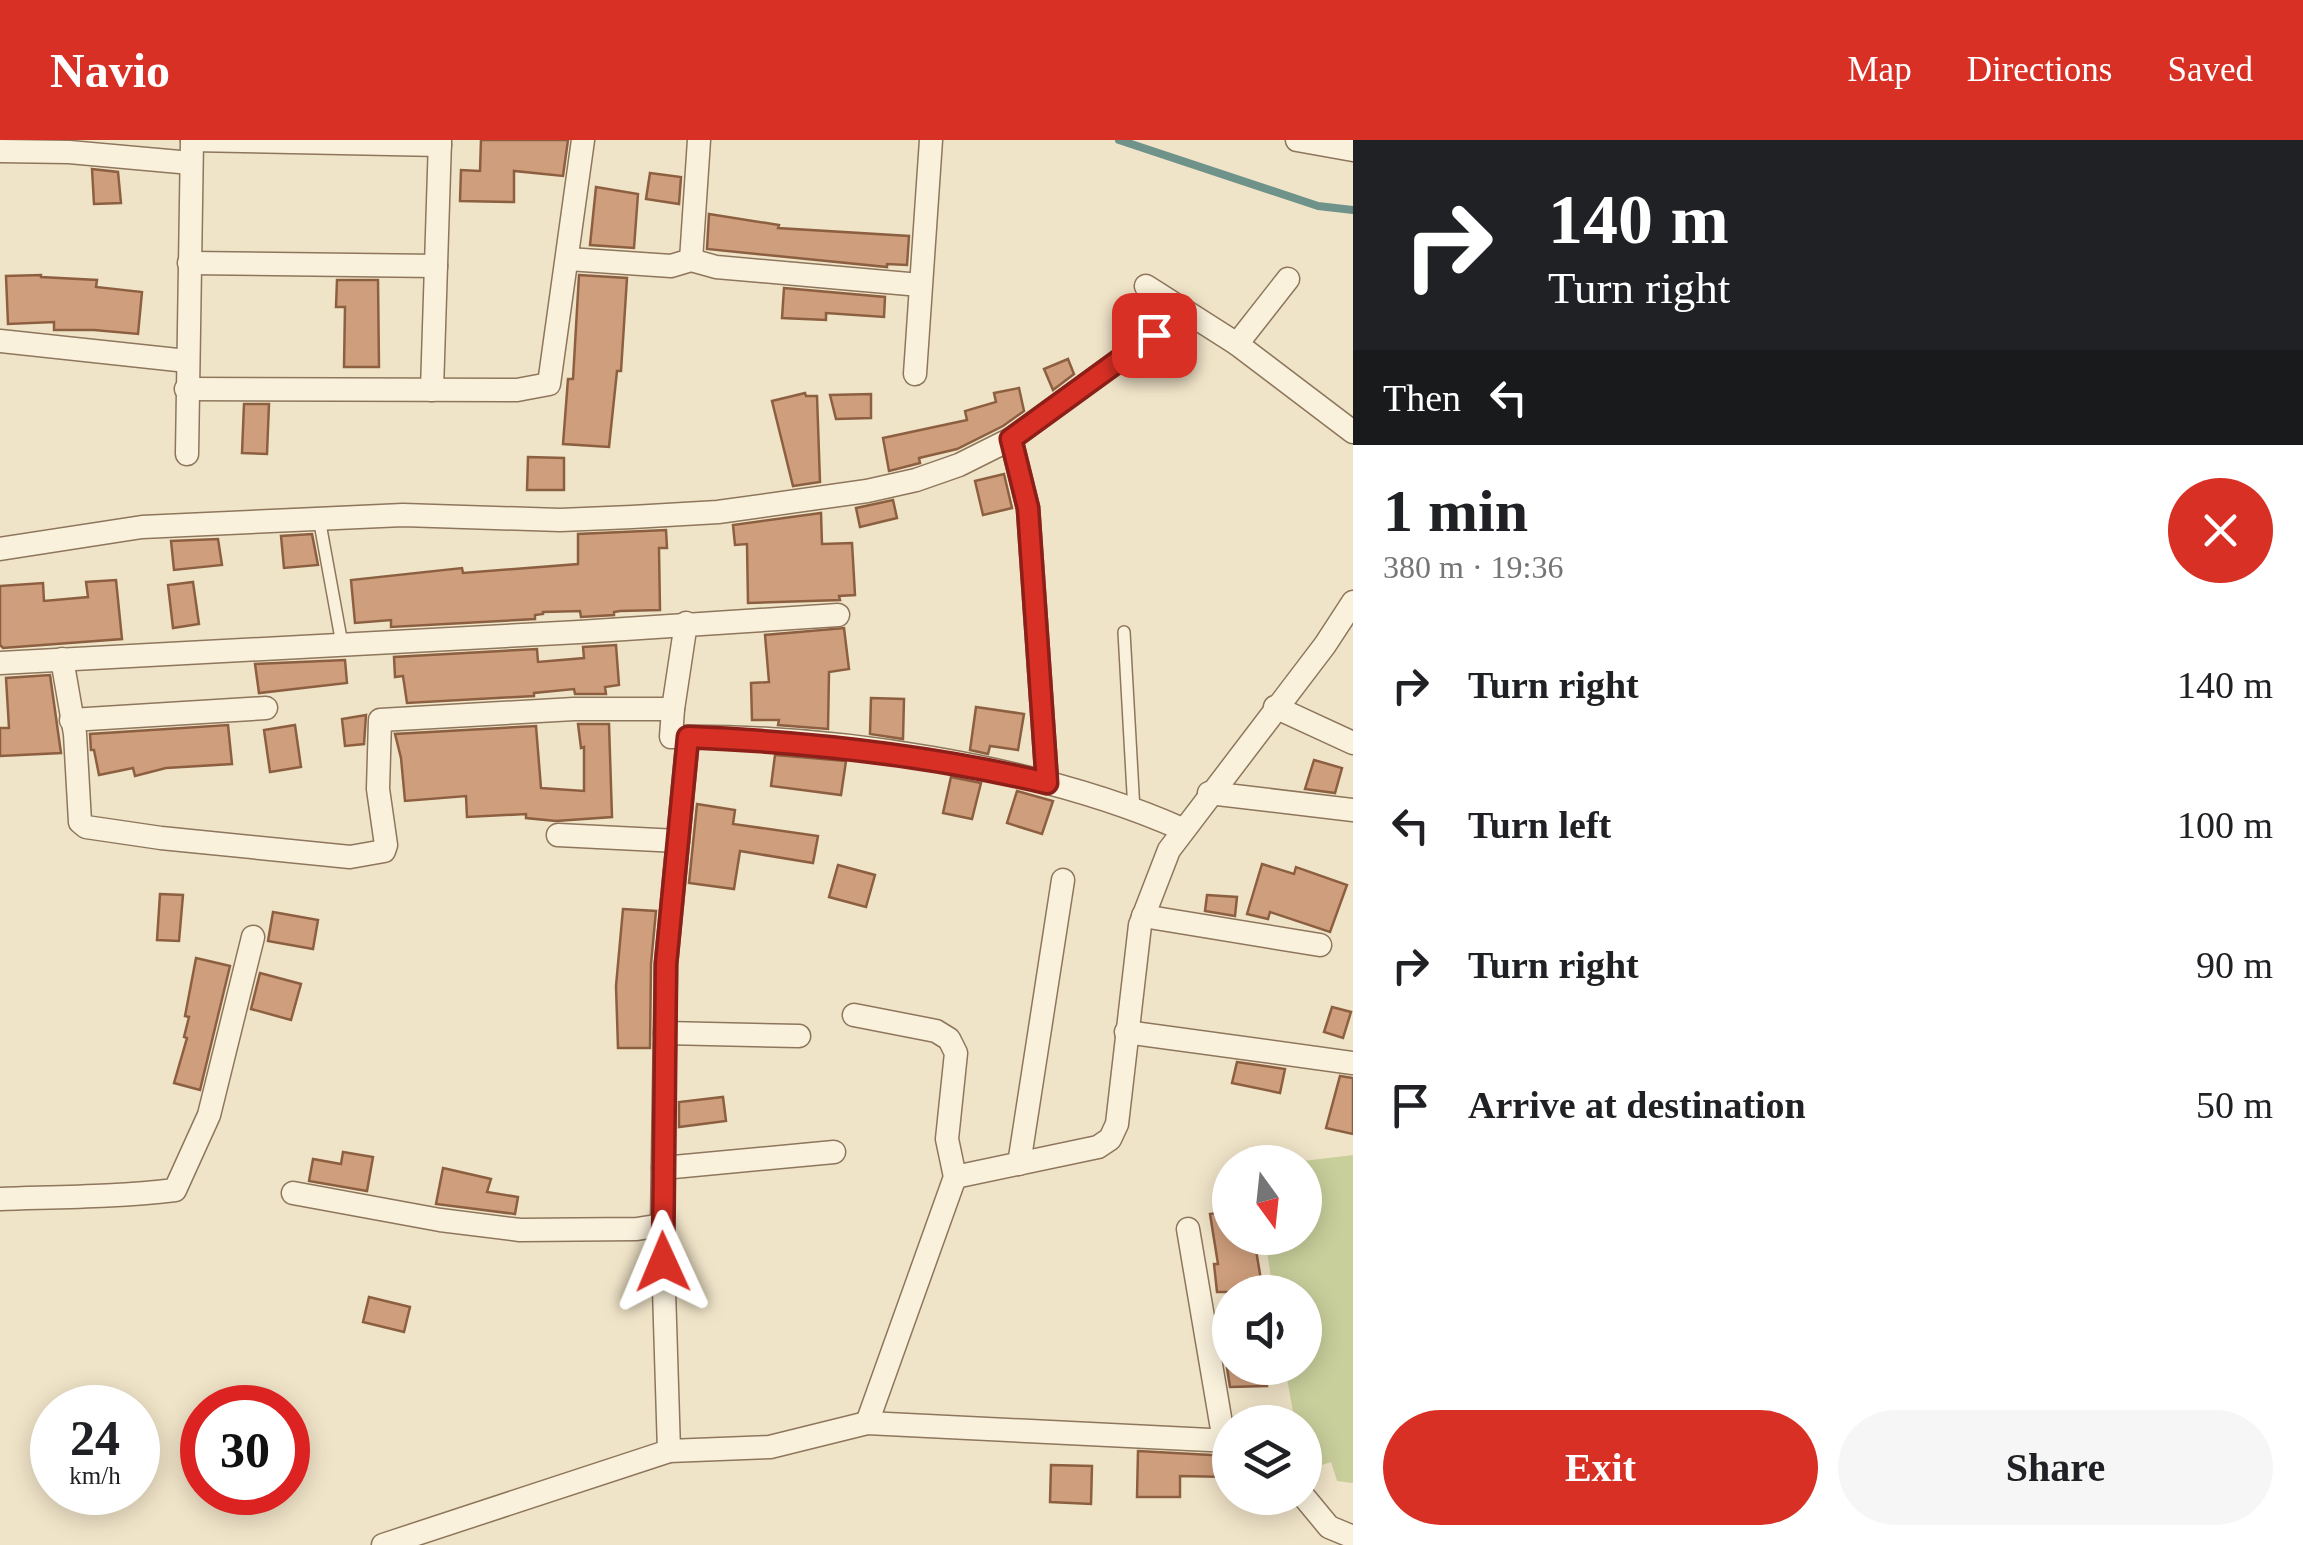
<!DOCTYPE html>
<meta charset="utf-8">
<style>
:root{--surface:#fff;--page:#f6f6f6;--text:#202124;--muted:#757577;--accent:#d93025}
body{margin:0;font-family:Georgia,serif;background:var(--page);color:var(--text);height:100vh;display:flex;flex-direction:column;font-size:38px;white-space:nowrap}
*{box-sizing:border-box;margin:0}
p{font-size:32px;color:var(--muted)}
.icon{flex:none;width:55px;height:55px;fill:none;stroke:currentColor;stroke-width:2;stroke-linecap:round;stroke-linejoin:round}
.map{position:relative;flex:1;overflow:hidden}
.drawer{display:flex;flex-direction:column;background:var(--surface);width:950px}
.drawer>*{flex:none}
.guide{background:#202124;color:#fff;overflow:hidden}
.needle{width:65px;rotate:165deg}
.fabs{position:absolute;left:1212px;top:1005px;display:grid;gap:20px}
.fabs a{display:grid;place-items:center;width:110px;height:110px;border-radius:50%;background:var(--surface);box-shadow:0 5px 25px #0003;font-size:50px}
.speed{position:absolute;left:30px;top:1245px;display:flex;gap:20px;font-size:50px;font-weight:700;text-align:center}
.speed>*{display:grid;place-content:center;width:130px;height:130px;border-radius:50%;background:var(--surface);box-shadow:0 5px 25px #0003;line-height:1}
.speed small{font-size:25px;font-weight:400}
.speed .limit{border:15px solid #d22;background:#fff;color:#111}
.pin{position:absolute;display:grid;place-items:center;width:85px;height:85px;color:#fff;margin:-42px;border-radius:20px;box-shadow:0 5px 15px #0006}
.me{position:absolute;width:110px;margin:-55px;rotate:359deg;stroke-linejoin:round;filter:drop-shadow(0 0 8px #0008)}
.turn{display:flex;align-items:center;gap:35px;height:210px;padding:0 30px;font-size:45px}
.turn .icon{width:130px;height:130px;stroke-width:2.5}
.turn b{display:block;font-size:70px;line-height:85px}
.then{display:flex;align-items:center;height:95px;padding:0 30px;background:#0003;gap:20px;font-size:38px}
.round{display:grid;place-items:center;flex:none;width:105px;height:105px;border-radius:52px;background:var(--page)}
.head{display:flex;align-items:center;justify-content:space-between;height:170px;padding:0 30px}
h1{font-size:60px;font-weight:800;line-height:75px}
.cta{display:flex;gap:20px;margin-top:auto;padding:20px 30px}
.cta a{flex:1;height:115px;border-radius:60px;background:var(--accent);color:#fff;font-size:40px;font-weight:800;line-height:115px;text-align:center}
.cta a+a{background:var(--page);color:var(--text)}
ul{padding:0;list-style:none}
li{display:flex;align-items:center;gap:30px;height:140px;padding:0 30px}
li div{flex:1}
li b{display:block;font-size:38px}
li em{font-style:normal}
header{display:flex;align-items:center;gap:60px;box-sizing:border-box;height:140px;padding:0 50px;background:var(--accent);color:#fff}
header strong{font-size:48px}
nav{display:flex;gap:55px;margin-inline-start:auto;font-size:35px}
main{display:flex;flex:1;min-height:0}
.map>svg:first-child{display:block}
</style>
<header>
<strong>Navio</strong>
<nav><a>Map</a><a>Directions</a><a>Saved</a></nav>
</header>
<main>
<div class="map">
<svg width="1353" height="1405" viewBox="0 0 1353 1405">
<rect width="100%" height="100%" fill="#f0e4c8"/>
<polygon fill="#c9cf9b" points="1353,1015 1353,1343 1352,1343 1337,1341 1331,1322 1307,1330 1305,1325 1305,1282 1295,1282 1285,1228 1305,1228 1305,1152 1273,1152 1265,1098 1305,1098 1305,1022 1295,1022"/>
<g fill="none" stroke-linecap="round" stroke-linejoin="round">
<polyline stroke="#6f938a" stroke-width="8" points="1119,0 1318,66 1353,70"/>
</g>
<g fill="#cf9f7d" stroke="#8d5f41" stroke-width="2.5">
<polygon points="481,0 568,0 563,36 514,31 514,62 460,61 461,30 480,31"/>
<polygon points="92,29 118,32 121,63 94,64"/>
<polygon points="650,33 681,37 679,64 646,59"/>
<polygon points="596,47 638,54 634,108 590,105"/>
<polygon points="709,74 779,85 778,88 909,96 907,125 887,124 887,127 707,109"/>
<polygon points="41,135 41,137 97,140 96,147 142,152 138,194 94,190 54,190 54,182 8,184 6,136"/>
<polygon points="579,135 627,138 621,231 617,231 609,307 563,304 568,239 573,239"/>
<polygon points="337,140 378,140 379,227 344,227 345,167 336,167"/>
<polygon points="784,148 885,157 884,177 826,173 826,180 782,178"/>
<polygon points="1068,219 1074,234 1053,250 1044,229"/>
<polygon points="1019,248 1024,271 1003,286 957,309 919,318 920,323 889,331 883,298 967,280 965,271 996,262 994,253"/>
<polygon points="805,253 806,256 817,256 820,342 793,346 772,261"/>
<polygon points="871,254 871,278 836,279 830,255"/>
<polygon points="244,264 269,264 267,314 242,313"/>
<polygon points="528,317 564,318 564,350 527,350"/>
<polygon points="1004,334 1012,368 983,375 975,341"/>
<polygon points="893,360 897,378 860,387 856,368"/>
<polygon points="821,373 822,404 852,403 855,455 839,456 840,460 748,463 747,404 735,405 733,385"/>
<polygon points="666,390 667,408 659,408 660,470 620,471 614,472 614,475 581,477 580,471 543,472 543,474 535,475 535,479 391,487 391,480 355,483 351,440 462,428 463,433 578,424 578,394"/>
<polygon points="312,394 318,425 284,428 281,396"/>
<polygon points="218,399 222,425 174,430 171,401"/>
<polygon points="116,440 122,499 3,508 0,505 0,446 43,443 44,461 88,457 86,442"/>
<polygon points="193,442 199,484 173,488 168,445"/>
<polygon points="844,488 849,529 829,532 828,589 778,585 779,580 752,580 751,543 769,542 765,495"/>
<polygon points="616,505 619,545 605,547 606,554 575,554 574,549 534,553 534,556 407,563 403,536 395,537 394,517 537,509 538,522 584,518 583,507"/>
<polygon points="345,520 347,543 259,553 255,524"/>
<polygon points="50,535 61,613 0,616 0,588 9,588 6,538"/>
<polygon points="871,558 904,559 903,599 870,594"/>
<polygon points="976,567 1024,574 1018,610 990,606 988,614 970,610"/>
<polygon points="366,575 364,604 345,606 342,579"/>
<polygon points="578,584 609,584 612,677 556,681 526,678 526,674 467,677 466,656 405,661 401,618 395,594 536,586 541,648 584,651 584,607 581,608"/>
<polygon points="228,585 232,624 166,628 135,636 133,628 99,635 94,610 91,610 90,594"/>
<polygon points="295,585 301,627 270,632 264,590"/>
<polygon points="775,615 846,621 841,655 771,646"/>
<polygon points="1314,620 1342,628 1335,653 1305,649"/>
<polygon points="951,637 981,643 972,679 943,673"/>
<polygon points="1017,651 1053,661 1042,694 1007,683"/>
<polygon points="697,664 735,670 733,684 818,696 813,723 740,711 734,749 689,743"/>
<polygon points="1262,724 1294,734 1296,727 1347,745 1330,792 1270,772 1268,779 1247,774"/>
<polygon points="838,725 875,735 866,767 829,757"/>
<polygon points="160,754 183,755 179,801 157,800"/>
<polygon points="1207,755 1237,757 1235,776 1205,771"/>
<polygon points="623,769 656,771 651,824 650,908 618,908 616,846"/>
<polygon points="273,772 318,780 313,809 268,801"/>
<polygon points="196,818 230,826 200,950 174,943 187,898 184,897 189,877 185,876"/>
<polygon points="260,833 301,844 291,880 251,869"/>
<polygon points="1332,867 1351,872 1343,898 1324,892"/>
<polygon points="1237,922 1285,929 1280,953 1232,943"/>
<polygon points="1340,936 1353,938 1353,994 1326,988"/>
<polygon points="723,957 726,981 679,987 679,962"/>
<polygon points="343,1012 373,1017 367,1051 309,1041 313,1019 341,1024"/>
<polygon points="443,1028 491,1039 487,1052 518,1057 515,1074 436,1064"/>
<polygon points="1230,1071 1230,1098 1254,1098 1263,1152 1217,1152 1214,1124 1218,1124 1210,1074"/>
<polygon points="369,1157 410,1167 404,1192 363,1182"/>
<polygon points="1227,1228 1266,1228 1267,1246 1230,1247"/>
<polygon points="1138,1311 1229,1316 1229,1337 1180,1336 1180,1357 1137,1357"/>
<polygon points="1051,1325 1092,1326 1091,1364 1050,1362"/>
</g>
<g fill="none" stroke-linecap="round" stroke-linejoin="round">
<g stroke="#8d765c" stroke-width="14">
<g id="service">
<polyline points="319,378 342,504"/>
<polyline points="1124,492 1134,671"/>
</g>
</g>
<g stroke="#8d765c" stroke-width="25">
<g id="minor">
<polyline points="192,0 440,5"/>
<polyline points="1297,0 1353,10"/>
<polyline points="0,11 69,12 191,23"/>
<polyline points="568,119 671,126 691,120 716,127 920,145"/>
<polyline points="691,120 699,0"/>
<polyline points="189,123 436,126"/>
<polyline points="1146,146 1237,204 1353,292"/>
<polyline points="0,201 187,221"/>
<polyline points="1237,204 1288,139"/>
<polyline points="915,234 931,0"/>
<polyline points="186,249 517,250 549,244 583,0"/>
<polyline points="432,250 440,0"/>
<polyline points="1011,299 1028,368 1047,643"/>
<polyline points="187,314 192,0"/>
<polyline points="0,409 142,387 403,375 560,380 632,377 718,372 867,351 916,340 959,325 1011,299 1154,195"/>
<polyline points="62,519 75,594 80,682 86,687 161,698 350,717 384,711 386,705 378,649 380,580 574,569 673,569 686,483"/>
<polyline points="0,523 579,492 838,475"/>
<polyline points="1275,567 1353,603"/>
<path d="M673,569L671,597C828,594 1038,625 1182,689"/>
<polyline points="71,580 266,568"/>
<polyline points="1209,653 1353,670"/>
<polyline points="558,695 678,701"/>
<polyline points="1143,776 1320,805"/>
<polyline points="854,875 936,891 949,899 956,913 947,999 955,1037 867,1283"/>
<polyline points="1126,892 1353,923"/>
<polyline points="665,893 799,896"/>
<polyline points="1019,1024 1063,740"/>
<polyline points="663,1028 834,1012"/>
<polyline points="955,1037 1098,1007 1110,999 1117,984 1140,785 1169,710 1325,505 1353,462"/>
<polyline points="293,1053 440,1080 520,1090 637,1089 662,1085"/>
<path d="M0,1059C58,1057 117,1057 175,1050L209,975L253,797"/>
<polyline points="1188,1089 1224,1301"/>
<polyline points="669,1311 662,1085 666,824 688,597"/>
<polyline points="1305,1358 1329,1387 1353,1397"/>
<polyline points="383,1405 669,1311 770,1307 867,1283 1230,1301"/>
</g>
</g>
<use href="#service" stroke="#faf1dc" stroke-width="11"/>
<use href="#minor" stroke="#faf1dc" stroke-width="22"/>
</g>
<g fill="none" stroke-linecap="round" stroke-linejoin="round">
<g stroke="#8d1f18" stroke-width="25">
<path id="route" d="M663,1122L666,824L688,597C809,602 929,615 1047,643L1028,368L1011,299L1154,195"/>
</g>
<use href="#route" stroke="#d93025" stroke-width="18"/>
</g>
</svg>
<div class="fabs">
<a><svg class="needle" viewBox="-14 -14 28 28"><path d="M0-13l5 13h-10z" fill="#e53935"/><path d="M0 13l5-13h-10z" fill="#757577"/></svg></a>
<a><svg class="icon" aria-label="sound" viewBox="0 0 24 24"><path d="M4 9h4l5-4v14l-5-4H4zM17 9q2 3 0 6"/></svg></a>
<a><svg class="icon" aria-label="layers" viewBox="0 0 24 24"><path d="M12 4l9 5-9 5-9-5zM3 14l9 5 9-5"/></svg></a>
</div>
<div class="speed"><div>24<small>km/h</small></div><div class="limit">30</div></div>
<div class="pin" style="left:1154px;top:195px;background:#d93025"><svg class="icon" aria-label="arrive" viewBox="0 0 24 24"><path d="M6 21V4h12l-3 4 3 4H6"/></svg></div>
<svg class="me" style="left:663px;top:1122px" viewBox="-20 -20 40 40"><path d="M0-17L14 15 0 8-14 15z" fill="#d93025" stroke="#fff" stroke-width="4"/></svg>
</div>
<section class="drawer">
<div class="guide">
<div class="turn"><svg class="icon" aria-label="right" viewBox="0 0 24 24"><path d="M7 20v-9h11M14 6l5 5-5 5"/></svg><div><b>140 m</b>Turn right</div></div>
<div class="then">Then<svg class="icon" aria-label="left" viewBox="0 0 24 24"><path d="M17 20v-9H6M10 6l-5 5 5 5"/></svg></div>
</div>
<div class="head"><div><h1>1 min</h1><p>380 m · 19:36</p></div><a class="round" style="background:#d93025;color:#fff"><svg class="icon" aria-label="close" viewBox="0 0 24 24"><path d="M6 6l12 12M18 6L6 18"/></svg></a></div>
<ul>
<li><svg class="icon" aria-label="right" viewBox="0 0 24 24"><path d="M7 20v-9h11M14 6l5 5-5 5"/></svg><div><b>Turn right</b></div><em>140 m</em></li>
<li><svg class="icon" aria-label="left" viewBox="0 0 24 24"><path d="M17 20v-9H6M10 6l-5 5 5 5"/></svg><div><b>Turn left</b></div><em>100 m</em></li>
<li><svg class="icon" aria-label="right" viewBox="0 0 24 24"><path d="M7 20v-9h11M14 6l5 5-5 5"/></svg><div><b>Turn right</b></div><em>90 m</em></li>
<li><svg class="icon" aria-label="arrive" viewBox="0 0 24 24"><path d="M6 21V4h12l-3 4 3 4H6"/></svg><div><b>Arrive at destination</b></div><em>50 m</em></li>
</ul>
<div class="cta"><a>Exit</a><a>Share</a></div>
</section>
</main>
